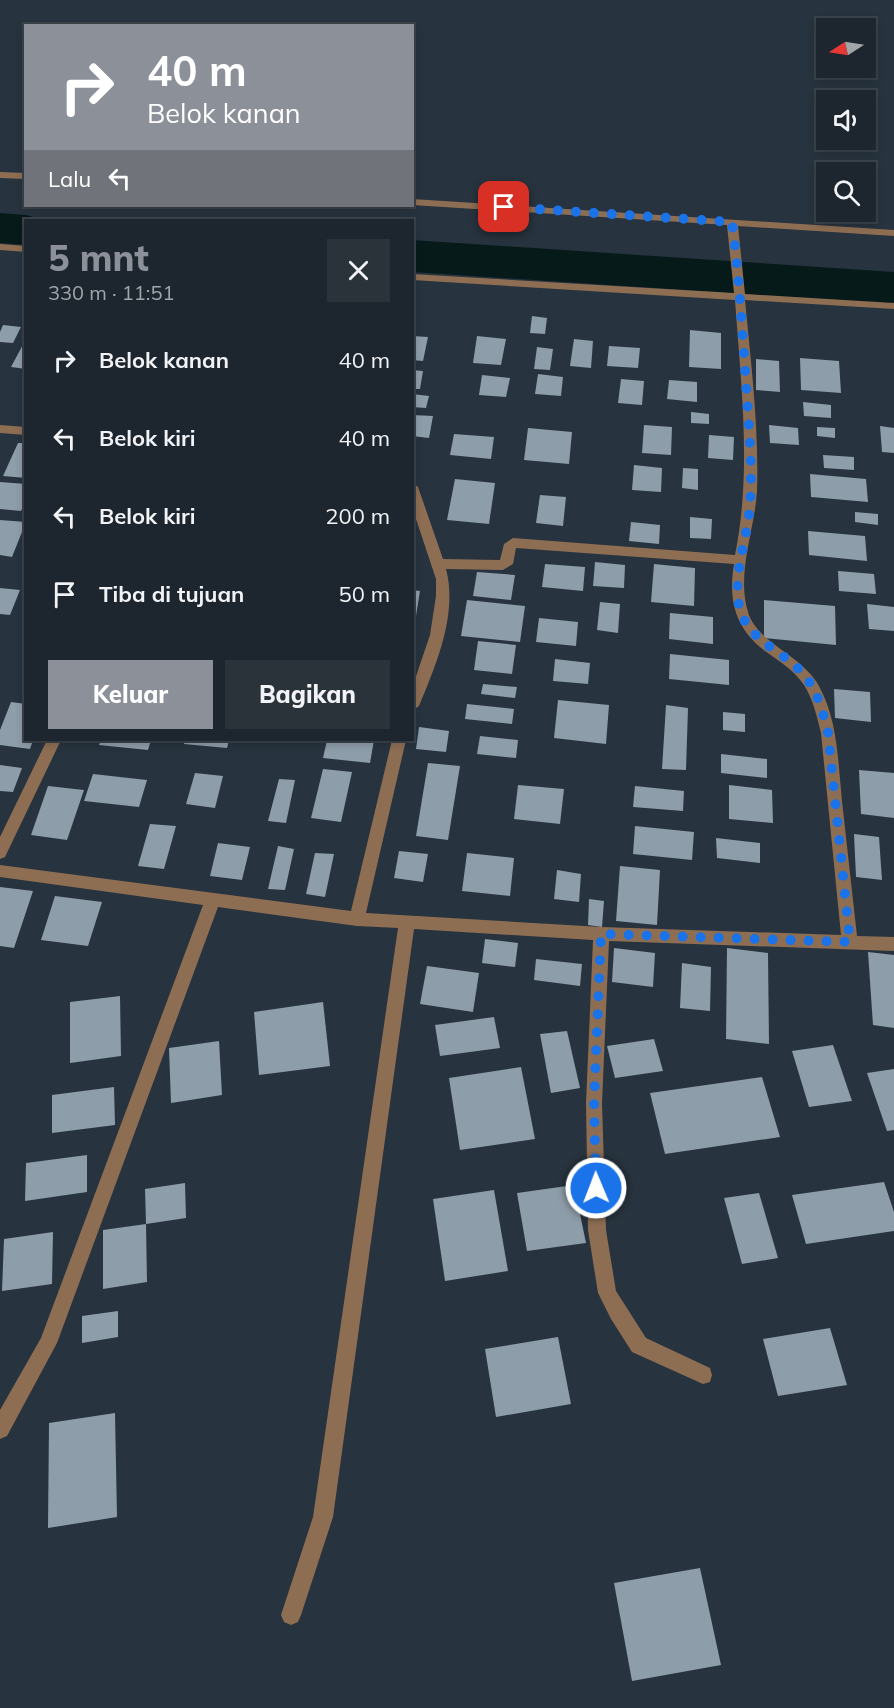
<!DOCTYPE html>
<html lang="id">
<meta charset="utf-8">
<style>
:root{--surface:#1d262e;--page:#2a323a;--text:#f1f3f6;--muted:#a0a5aa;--line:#3b434a;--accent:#8c9099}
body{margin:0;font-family:Mulish,sans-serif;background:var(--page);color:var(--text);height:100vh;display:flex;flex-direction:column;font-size:22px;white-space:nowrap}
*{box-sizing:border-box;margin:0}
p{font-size:20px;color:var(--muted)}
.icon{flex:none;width:33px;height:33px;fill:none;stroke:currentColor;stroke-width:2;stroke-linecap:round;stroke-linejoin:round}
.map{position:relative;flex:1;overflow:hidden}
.drawer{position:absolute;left:24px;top:219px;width:390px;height:522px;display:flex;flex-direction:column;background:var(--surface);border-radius:0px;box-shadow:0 3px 9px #0003,0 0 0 2px var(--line)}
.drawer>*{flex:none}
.top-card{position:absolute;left:24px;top:24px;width:390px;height:183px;border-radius:0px;box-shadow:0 3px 9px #0003,0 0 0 2px var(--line);background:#8c9099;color:#fff;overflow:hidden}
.needle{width:39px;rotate:258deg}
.controls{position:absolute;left:816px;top:18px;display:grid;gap:12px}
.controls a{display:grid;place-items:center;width:60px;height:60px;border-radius:0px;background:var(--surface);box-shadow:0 3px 9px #0003,0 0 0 2px var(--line);font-size:30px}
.pin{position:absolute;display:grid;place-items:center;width:51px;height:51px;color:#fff;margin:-26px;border-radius:12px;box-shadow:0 3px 9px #0006}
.me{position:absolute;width:66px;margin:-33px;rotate:359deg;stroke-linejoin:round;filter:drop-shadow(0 0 4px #0008)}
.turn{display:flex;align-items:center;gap:21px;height:126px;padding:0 24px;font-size:27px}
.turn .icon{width:78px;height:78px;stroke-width:2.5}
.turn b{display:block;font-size:42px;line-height:51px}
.then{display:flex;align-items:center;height:57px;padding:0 24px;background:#0003;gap:12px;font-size:22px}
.round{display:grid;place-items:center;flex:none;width:63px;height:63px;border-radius:0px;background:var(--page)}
.summary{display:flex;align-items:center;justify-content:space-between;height:102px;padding:0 24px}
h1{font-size:36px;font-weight:800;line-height:45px;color:var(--accent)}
.cta{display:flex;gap:12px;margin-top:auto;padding:12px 24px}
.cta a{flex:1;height:69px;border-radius:0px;background:var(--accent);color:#fff;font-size:24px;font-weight:800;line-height:69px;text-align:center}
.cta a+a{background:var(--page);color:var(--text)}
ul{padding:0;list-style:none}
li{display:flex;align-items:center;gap:18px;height:78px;padding:0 24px}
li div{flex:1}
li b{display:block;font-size:22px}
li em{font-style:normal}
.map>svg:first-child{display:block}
</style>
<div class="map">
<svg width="894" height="1708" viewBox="0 0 894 1708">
<rect width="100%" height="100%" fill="#27333e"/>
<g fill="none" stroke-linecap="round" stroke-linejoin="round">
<g fill="#071a1a" fill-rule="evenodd">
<polygon points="0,213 26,215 45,220 26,220 26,245 0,243"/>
<polygon points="412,240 894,272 894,304 412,272"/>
</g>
</g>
<g fill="#8e9daa">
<polygon points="532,316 547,318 545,334 530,333"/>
<polygon points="3,325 21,327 13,343 0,342 0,332"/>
<polygon points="690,330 721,333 721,369 689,367"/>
<polygon points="412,336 428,337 423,361 412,360"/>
<polygon points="477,336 506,339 501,365 473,363"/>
<polygon points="26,339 26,369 11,367"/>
<polygon points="574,339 593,341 591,368 570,366"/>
<polygon points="609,346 640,348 638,368 607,366"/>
<polygon points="537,347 553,349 550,370 534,369"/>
<polygon points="800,358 839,361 841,393 801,390"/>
<polygon points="756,359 779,361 780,392 756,390"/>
<polygon points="412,370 423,371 420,389 412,389"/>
<polygon points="538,374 563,377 561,396 535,394"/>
<polygon points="482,375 510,378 506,397 479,395"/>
<polygon points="621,379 644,381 642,405 618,403"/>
<polygon points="669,380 697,382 697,402 667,399"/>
<polygon points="412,394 429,396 426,408 412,407"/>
<polygon points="803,402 831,405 831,418 804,416"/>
<polygon points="691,412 709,414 709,424 691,423"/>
<polygon points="412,415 433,416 429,438 412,436"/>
<polygon points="644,425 672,427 671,455 642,453"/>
<polygon points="769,425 798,428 799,445 770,443"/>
<polygon points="880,426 894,428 894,453 882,452"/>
<polygon points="817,427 835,428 835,438 817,436"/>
<polygon points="528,428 572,432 569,464 524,460"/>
<polygon points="454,434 494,437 491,459 450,455"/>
<polygon points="709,435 734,437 733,460 708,458"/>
<polygon points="18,443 26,443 26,478 3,476"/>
<polygon points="823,455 854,457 854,470 824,468"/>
<polygon points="634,465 662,468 661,492 632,490"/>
<polygon points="683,468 698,469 698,490 682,488"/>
<polygon points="810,474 866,479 868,502 811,497"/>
<polygon points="455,479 495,483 489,524 447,520"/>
<polygon points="0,482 26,484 26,501 21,511 0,509"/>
<polygon points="540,495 566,497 563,526 536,523"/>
<polygon points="855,512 878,514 878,525 855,522"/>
<polygon points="690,517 712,519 711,539 690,538"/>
<polygon points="0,520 26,522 12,557 0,555"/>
<polygon points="631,522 660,525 659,544 629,541"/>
<polygon points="808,531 865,536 867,561 809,555"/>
<polygon points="595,562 625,565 624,588 593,586"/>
<polygon points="545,564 585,567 583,591 542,587"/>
<polygon points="654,564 695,568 694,606 651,602"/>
<polygon points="838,571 874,574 876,594 839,591"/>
<polygon points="477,572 515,575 511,600 473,596"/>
<polygon points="0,588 20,590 10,615 0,614"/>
<polygon points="412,590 420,591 414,628 412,627"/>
<polygon points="467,600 525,606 520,642 461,636"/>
<polygon points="764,600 835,606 836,645 764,638"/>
<polygon points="600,602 620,604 618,633 597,630"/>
<polygon points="867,604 894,607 894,631 869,629"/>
<polygon points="670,613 713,617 713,644 669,639"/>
<polygon points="539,618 578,622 576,646 536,642"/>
<polygon points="478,641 516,645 512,674 474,670"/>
<polygon points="670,654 729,660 729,685 669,679"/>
<polygon points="555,659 590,663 588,684 553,681"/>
<polygon points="483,684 517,687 515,698 481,694"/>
<polygon points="834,689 870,692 871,722 835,718"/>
<polygon points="558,700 609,705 606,744 554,738"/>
<polygon points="11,702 26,704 26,740 33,740 30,749 0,745 0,730"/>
<polygon points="467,704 514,709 512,724 465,719"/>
<polygon points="666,705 688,708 686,770 662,769"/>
<polygon points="723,712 745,714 745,732 723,730"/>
<polygon points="419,727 449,731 446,752 416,749"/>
<polygon points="480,736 518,740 516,758 477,754"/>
<polygon points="101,740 151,740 148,750 99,745"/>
<polygon points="185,740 229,740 227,748 184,744"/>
<polygon points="327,740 374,740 370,763 323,758"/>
<polygon points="721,754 767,759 767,778 721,773"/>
<polygon points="428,763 460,766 448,840 416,836"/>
<polygon points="0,765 22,768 13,792 0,791"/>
<polygon points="323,769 352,772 341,822 311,818"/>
<polygon points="859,770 894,773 894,818 861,814"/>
<polygon points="195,773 223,776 215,808 186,804"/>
<polygon points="93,774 147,780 139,807 84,801"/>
<polygon points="279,779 295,780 286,823 268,821"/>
<polygon points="518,785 564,789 560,824 514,819"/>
<polygon points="729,785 772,790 773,823 729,819"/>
<polygon points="48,786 84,790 67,840 31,835"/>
<polygon points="635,786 684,791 683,811 633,807"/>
<polygon points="150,824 176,826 164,869 138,866"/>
<polygon points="635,826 694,832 692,860 633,854"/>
<polygon points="854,834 879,837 882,880 856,877"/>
<polygon points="716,838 760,843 760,863 717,858"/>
<polygon points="218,843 250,847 242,880 210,876"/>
<polygon points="278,846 294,849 285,890 268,889"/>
<polygon points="399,851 428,854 423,882 394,878"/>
<polygon points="315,853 334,854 325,897 306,894"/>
<polygon points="467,853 514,858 510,896 462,891"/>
<polygon points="620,866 660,870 657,925 616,921"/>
<polygon points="557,870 581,874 579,902 554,899"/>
<polygon points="0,887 33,891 14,948 0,946"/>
<polygon points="55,896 102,902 88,946 41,940"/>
<polygon points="589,899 604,901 602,927 588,925"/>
<polygon points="485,939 518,943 515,967 482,963"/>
<polygon points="614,948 655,953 653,987 612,982"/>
<polygon points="727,948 768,953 769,1044 726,1039"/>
<polygon points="868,952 894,955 894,1028 873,1025"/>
<polygon points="536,959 582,964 580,986 534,980"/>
<polygon points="682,963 711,967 710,1011 680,1008"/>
<polygon points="427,966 479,973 473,1012 420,1004"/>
<polygon points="120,996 121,1056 70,1063 70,1002"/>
<polygon points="323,1002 330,1066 259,1075 254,1012"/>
<polygon points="494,1017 500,1048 440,1056 435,1025"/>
<polygon points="567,1031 580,1088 551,1093 540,1034"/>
<polygon points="654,1039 663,1071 615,1078 607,1046"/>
<polygon points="219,1041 222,1095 171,1103 169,1048"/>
<polygon points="833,1045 852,1101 809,1107 792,1051"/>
<polygon points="521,1067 535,1139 460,1150 449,1078"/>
<polygon points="894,1069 894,1130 887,1131 867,1073"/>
<polygon points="762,1077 780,1137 665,1154 650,1093"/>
<polygon points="114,1087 115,1125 52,1133 52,1095"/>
<polygon points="87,1155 87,1192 25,1201 26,1163"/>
<polygon points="884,1182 894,1212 894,1231 806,1244 792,1195"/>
<polygon points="185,1183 186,1218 146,1224 145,1189"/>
<polygon points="574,1185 586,1243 527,1251 517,1193"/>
<polygon points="494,1190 508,1271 445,1281 433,1199"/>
<polygon points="759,1193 778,1258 742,1264 724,1198"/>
<polygon points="146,1224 147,1282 103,1289 103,1230"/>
<polygon points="53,1232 52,1284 2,1291 4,1239"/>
<polygon points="118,1311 118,1337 82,1343 82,1316"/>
<polygon points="830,1328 847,1385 778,1396 763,1339"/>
<polygon points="558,1337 571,1404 496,1417 485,1349"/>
<polygon points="115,1413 117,1517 48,1528 49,1423"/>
<polygon points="700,1568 721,1665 632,1681 614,1583"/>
</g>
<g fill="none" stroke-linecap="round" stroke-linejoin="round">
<g fill="#8e6e53" fill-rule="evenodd">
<polygon points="0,172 26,173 26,179 0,178"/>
<path d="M412,199L894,230V236L738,226L745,294L894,303V309L745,300C751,363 759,428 757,491C755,529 736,573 748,612C757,643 802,655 819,686C838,721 838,762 842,801C847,846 852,891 857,936L894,937V951L609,941L602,1103L606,1230L616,1291L646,1338L710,1368L712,1375L710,1382L703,1384L632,1352L611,1319L598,1293L588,1230L586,1103L593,940L414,929L333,1517L301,1615L298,1622L291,1625L284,1622L281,1615L313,1517L398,928L357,926L218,907L57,1343L7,1436L0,1439V1410L41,1338L203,905L0,877V865L351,911L392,740H406L366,913L601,927L841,935L821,733C817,717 813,699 804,685C794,670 779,661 765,651C735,628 728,600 734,564L516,548L513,564L503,570L446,569C458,614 436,665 419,706L412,711V688L430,635L436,596V579L412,507V483L418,487L443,559L500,560L504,544L513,538L735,555C752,471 741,385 735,300L412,280V274L734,293L727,225L412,205Z"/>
<polygon points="0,244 26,246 26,252 0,250"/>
<polygon points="0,425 26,427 26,435 0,433"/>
<polygon points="47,740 61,740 5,857 0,859 0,837"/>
</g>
</g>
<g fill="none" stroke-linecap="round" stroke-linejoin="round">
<path stroke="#1a73e8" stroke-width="10" stroke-dasharray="0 18" d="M504,207L732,222C739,275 742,328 746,381C748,421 753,463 750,504C748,535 735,567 738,598C742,641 782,648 804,675C818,691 823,713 828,733L850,942L601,934L594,1103L596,1188"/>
</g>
</svg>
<div class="controls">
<a><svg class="needle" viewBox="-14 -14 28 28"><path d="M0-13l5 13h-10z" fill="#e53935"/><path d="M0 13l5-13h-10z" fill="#a0a5aa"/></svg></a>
<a><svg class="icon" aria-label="sound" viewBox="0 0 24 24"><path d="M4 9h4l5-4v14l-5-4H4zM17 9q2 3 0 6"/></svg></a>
<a><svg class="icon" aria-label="search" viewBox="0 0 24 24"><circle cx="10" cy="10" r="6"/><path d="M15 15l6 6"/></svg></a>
</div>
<div class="pin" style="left:504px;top:207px;background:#d93025"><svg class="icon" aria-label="arrive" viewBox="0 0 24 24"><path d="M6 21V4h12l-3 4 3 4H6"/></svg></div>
<svg class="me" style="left:596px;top:1188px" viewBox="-20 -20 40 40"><circle r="17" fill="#1a73e8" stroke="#fff" stroke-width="3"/><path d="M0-11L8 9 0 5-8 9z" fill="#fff"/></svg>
<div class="top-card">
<div class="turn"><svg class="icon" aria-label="right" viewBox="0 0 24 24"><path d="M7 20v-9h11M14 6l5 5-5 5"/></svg><div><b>40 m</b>Belok kanan</div></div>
<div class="then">Lalu<svg class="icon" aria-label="left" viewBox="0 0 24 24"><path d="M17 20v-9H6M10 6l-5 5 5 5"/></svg></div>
</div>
<section class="drawer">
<div class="summary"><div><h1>5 mnt</h1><p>330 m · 11:51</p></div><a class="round"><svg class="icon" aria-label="close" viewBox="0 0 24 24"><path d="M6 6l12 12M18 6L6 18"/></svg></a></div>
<ul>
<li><svg class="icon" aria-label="right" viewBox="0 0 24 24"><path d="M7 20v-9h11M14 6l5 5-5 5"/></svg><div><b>Belok kanan</b></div><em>40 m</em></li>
<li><svg class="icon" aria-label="left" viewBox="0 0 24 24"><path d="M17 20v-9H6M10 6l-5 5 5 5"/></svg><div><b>Belok kiri</b></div><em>40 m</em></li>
<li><svg class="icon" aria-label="left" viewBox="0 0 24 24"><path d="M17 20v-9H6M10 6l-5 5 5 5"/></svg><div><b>Belok kiri</b></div><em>200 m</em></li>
<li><svg class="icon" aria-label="arrive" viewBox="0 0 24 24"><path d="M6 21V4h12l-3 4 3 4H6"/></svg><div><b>Tiba di tujuan</b></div><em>50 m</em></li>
</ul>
<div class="cta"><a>Keluar</a><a>Bagikan</a></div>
</section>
</div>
